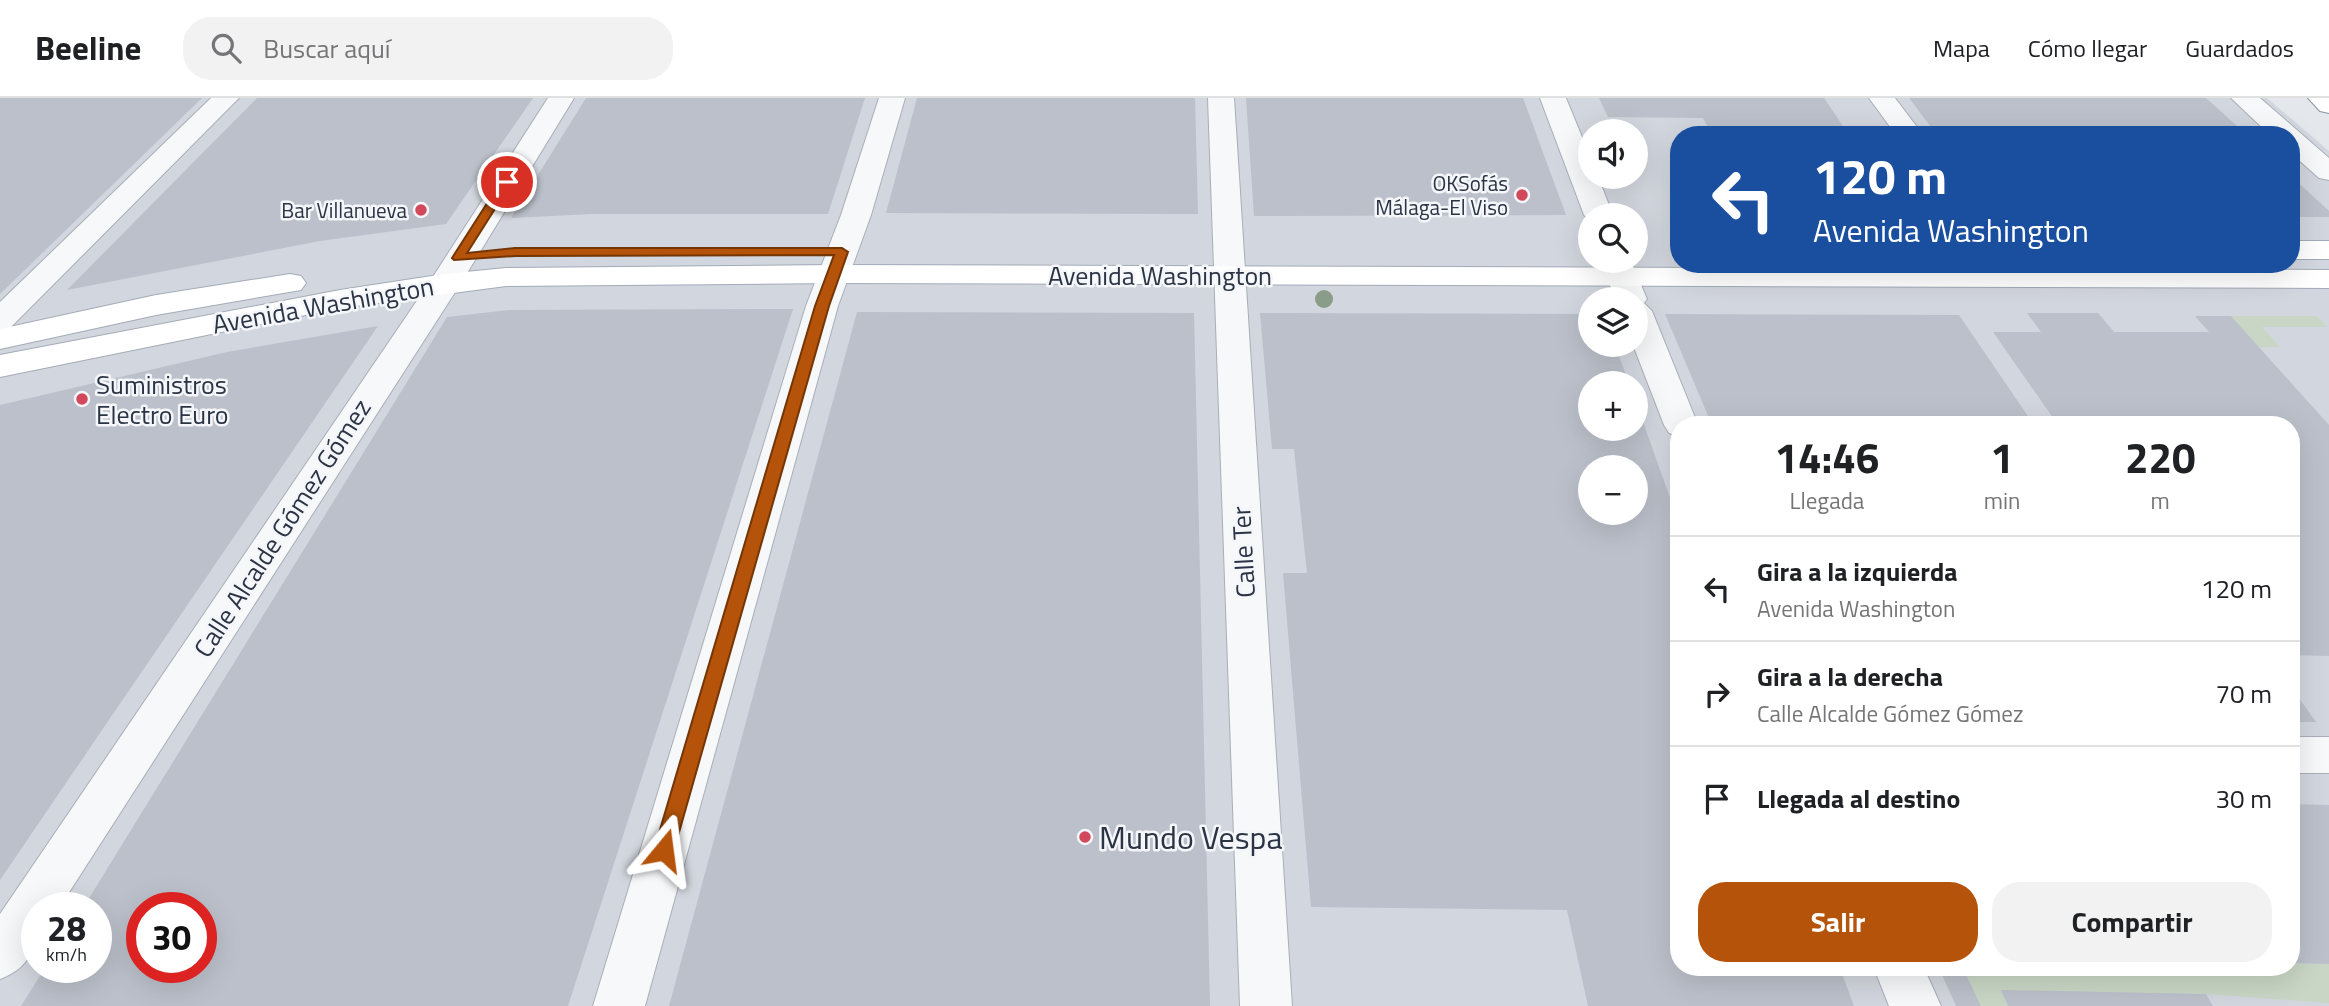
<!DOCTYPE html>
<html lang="es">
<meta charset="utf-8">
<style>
:root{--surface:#fff;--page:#f2f2f2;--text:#202124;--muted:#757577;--line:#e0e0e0;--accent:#b45309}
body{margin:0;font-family:"Titillium Web",sans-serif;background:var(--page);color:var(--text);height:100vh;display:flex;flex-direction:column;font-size:26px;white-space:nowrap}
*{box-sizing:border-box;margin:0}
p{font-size:23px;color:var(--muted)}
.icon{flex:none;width:38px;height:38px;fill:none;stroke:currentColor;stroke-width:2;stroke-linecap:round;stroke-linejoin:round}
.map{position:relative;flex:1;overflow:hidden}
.details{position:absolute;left:1670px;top:318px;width:630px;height:560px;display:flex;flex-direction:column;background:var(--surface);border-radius:28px;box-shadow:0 7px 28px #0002}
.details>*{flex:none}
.hud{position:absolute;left:1670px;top:28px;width:630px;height:147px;border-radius:28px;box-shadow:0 7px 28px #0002;background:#1a4fa0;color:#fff;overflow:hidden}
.buttons{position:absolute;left:1578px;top:21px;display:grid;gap:14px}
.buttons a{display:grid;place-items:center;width:70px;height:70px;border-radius:50%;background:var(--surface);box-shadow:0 7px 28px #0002;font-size:35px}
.speed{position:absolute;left:21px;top:794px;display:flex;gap:14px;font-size:35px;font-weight:700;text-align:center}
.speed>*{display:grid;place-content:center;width:91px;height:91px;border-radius:50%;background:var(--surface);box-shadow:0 7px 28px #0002;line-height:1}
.speed small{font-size:18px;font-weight:400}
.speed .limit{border:10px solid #d22;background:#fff;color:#111}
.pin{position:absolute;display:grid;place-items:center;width:60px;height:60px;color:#fff;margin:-30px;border:4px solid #fff;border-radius:50%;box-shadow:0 2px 7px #0007}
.me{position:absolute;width:77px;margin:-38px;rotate:16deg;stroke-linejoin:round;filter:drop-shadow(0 0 5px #0008)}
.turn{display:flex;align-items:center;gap:24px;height:147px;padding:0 28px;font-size:32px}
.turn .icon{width:91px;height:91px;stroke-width:2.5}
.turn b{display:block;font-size:49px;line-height:60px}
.eta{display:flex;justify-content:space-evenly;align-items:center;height:119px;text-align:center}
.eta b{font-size:42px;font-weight:700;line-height:49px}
.button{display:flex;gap:14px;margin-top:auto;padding:14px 28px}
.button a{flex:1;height:80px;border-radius:28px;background:var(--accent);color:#fff;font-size:28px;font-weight:700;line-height:80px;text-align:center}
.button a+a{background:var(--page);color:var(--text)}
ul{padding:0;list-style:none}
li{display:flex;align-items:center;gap:21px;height:105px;padding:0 28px;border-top:2px solid var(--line)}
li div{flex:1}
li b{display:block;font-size:26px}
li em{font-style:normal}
header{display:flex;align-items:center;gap:42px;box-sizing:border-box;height:98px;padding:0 35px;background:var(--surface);border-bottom:2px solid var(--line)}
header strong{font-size:33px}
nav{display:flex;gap:38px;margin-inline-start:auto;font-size:24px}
.search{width:490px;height:63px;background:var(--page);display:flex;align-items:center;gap:18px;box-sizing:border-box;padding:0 24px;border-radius:28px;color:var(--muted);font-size:26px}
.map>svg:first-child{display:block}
</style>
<header>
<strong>Beeline</strong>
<div class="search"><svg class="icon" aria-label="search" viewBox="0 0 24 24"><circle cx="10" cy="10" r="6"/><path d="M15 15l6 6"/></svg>Buscar aquí</div>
<nav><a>Mapa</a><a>Cómo llegar</a><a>Guardados</a></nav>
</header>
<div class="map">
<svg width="2329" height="908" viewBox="0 0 2329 908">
<rect width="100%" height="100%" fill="#e4e7ec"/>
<path fill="#d2d6de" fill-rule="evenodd" d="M0,0H2267L2329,53V908H0ZM1591,33H1636V79H1591ZM1678,37H2291V166H1678ZM1591,117H1636V163H1591ZM1591,201H1636V247H1591ZM1591,285H1636V331H1591ZM1678,327H2291V870H1678ZM1591,369H1636V415H1591ZM37,810H96V870H37ZM142,810H201V870H142Z"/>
<g fill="#c9d6c5">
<polygon points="2231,218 2317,218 2327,229 2262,229 2280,249 2258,249"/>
<polygon points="2291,865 2329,866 2329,905 2206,896 2002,893 2008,908 1981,908 1963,870 2291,870"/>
</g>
<g fill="#bbc0ca" fill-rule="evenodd">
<polygon points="0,0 202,0 0,196"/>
<polygon points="257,0 533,0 446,126 320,143 67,192"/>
<polygon points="586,0 865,0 828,116 592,116 511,120"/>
<polygon points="917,0 1195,0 1198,116 886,115"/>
<polygon points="1246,0 1523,0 1566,117 1254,118"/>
<polygon points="1599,0 1824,0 1849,37 1712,37 1703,20 1608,19"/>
<polygon points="1909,0 2206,0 2247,37 1937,37"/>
<polygon points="2291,78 2329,113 2329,119 2291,119"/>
<path d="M793,211L568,908H21L45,870H96V810H83L447,219L509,212ZM142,810H201V870H142Z"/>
<polygon points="857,214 1194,215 1210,908 669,908"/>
<path d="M1260,215L1591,216V247H1615L1629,285H1591V331H1636L1637,307L1678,422V870H1840L1854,908H1588L1567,812L1311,809L1283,475H1307L1294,351H1272ZM1591,369H1636V415H1591Z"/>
<polygon points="2027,215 2098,215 2114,234 2209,234 2195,218 2231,218 2329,327 2329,558 2291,557 2291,327 2058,327 1993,234 2041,234"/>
<polygon points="1665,216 1959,217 2034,327 1712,327"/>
<polygon points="378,228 115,613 0,782 0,307 227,254"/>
<polygon points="2291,589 2316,624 2291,624"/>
<polygon points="2291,706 2329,707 2329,866 2291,865"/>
<polygon points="1939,870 1963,870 1981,908 1956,908"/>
<polygon points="2001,892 2206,896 2213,908 2008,908"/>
</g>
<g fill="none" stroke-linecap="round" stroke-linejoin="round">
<g stroke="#a9aeb7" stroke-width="2">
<g id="minor">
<polygon points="211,0 239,0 11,229 0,232 0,204"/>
<path d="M548,0H574L461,185L59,810H37C37,844 35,868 0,881V816L429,185Z"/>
<polygon points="879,0 905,0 871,117 838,208 645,908 593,908 806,208 841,117"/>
<polygon points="1208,0 1234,0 1292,908 1240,908"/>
<polygon points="1540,0 1566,0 1591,61 1591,79 1598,79 1613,117 1591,117 1591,124 1584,117"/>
<polygon points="1869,0 1895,0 1923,37 1896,37"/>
<polygon points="2231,0 2260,0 2329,60 2329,82 2319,80 2291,55 2291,37 2270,37"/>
<polygon points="1601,163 1631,163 1647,201 1644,205 1652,213 1698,327 1678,327 1678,338 1669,335 1664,327 1633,247 1636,247 1636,201 1615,201"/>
<rect x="2291" y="639" width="38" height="36"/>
<polygon points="1874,870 1924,870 1941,908 1889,908"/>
</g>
</g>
<g stroke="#a3abb8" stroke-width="2">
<g id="primary">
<rect x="2291" y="143" width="38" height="18"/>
<polygon points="834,167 2329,172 2329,190 834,185 506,188 340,210 0,279 0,257 340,192 445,176 506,170"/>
<polygon points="290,176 301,178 306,185 301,192 156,217 0,251 0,231 156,197"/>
</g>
</g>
<g stroke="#8b94a3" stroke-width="2">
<polygon id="motorway" points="2308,0 2329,0 2329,15 2320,13"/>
</g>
<use href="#minor" fill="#f7f8fa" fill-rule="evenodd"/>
<use href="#primary" fill="#fff" fill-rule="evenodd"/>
<use href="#motorway" fill="#fff" fill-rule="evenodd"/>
</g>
<circle fill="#899d89" cx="1324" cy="201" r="9"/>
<polygon fill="#b45309" stroke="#753606" stroke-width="2" points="507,81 512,84 467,155 515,150 842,150 848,154 829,208 674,752 671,759 664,761 657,759 654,752 815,208 834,157 515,158 454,162 452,160 502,82"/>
<g fill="#d1495b" stroke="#f4f6f9" stroke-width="2.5">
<circle cx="1522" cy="97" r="7"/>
<circle cx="421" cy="112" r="7"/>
<circle cx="82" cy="301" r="7"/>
<circle cx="1085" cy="739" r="7"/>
</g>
<g text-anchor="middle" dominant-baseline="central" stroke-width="5" stroke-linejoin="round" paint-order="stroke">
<g font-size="21" fill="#2b3445" stroke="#f4f6f9" text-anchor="end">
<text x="1508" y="85">OKSofás<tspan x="1508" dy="24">Málaga-El Viso</tspan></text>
<text x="407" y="112">Bar Villanueva</text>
</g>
<g font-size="26" fill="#2b3445" stroke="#f4f6f9">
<text x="1160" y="177">Avenida Washington</text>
<text transform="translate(323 207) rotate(-10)">Avenida Washington</text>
<text transform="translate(282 430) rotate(-57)">Calle Alcalde Gómez Gómez</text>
<text transform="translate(1243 454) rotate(-93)">Calle Ter</text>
</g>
<g font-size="26" fill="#2b3445" stroke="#f4f6f9" text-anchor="start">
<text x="96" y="286">Suministros<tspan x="96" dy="30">Electro Euro</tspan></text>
</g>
<g font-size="32" fill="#2b3445" stroke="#f4f6f9" text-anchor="start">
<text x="1099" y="739">Mundo Vespa</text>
</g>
</g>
</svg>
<div class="buttons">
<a><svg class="icon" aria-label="sound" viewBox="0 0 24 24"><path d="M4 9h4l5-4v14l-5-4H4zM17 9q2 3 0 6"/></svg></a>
<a><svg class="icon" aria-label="search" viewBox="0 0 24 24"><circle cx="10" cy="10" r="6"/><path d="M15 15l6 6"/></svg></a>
<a><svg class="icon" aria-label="layers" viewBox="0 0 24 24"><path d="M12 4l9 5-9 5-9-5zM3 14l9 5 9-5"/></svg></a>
<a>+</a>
<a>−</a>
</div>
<div class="speed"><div>28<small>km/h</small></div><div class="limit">30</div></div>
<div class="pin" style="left:507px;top:84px;background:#d93025"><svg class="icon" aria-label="arrive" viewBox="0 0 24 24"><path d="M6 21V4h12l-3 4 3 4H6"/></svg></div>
<svg class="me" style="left:664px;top:752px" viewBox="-20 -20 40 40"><path d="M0-17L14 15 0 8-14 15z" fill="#b45309" stroke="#fff" stroke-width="4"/></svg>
<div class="hud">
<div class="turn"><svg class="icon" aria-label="left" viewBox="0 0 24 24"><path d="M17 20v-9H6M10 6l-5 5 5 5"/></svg><div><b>120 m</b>Avenida Washington</div></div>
</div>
<section class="details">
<div class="eta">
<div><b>14:46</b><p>Llegada</p></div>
<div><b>1</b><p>min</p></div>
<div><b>220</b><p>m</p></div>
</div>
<ul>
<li><svg class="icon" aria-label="left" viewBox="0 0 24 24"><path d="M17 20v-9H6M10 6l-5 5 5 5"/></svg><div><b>Gira a la izquierda</b><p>Avenida Washington</p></div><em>120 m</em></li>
<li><svg class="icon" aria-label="right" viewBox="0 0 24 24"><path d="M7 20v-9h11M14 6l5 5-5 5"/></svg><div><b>Gira a la derecha</b><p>Calle Alcalde Gómez Gómez</p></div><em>70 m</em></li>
<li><svg class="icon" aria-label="arrive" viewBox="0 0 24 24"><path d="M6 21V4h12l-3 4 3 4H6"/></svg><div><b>Llegada al destino</b></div><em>30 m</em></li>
</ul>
<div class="button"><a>Salir</a><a>Compartir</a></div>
</section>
</div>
